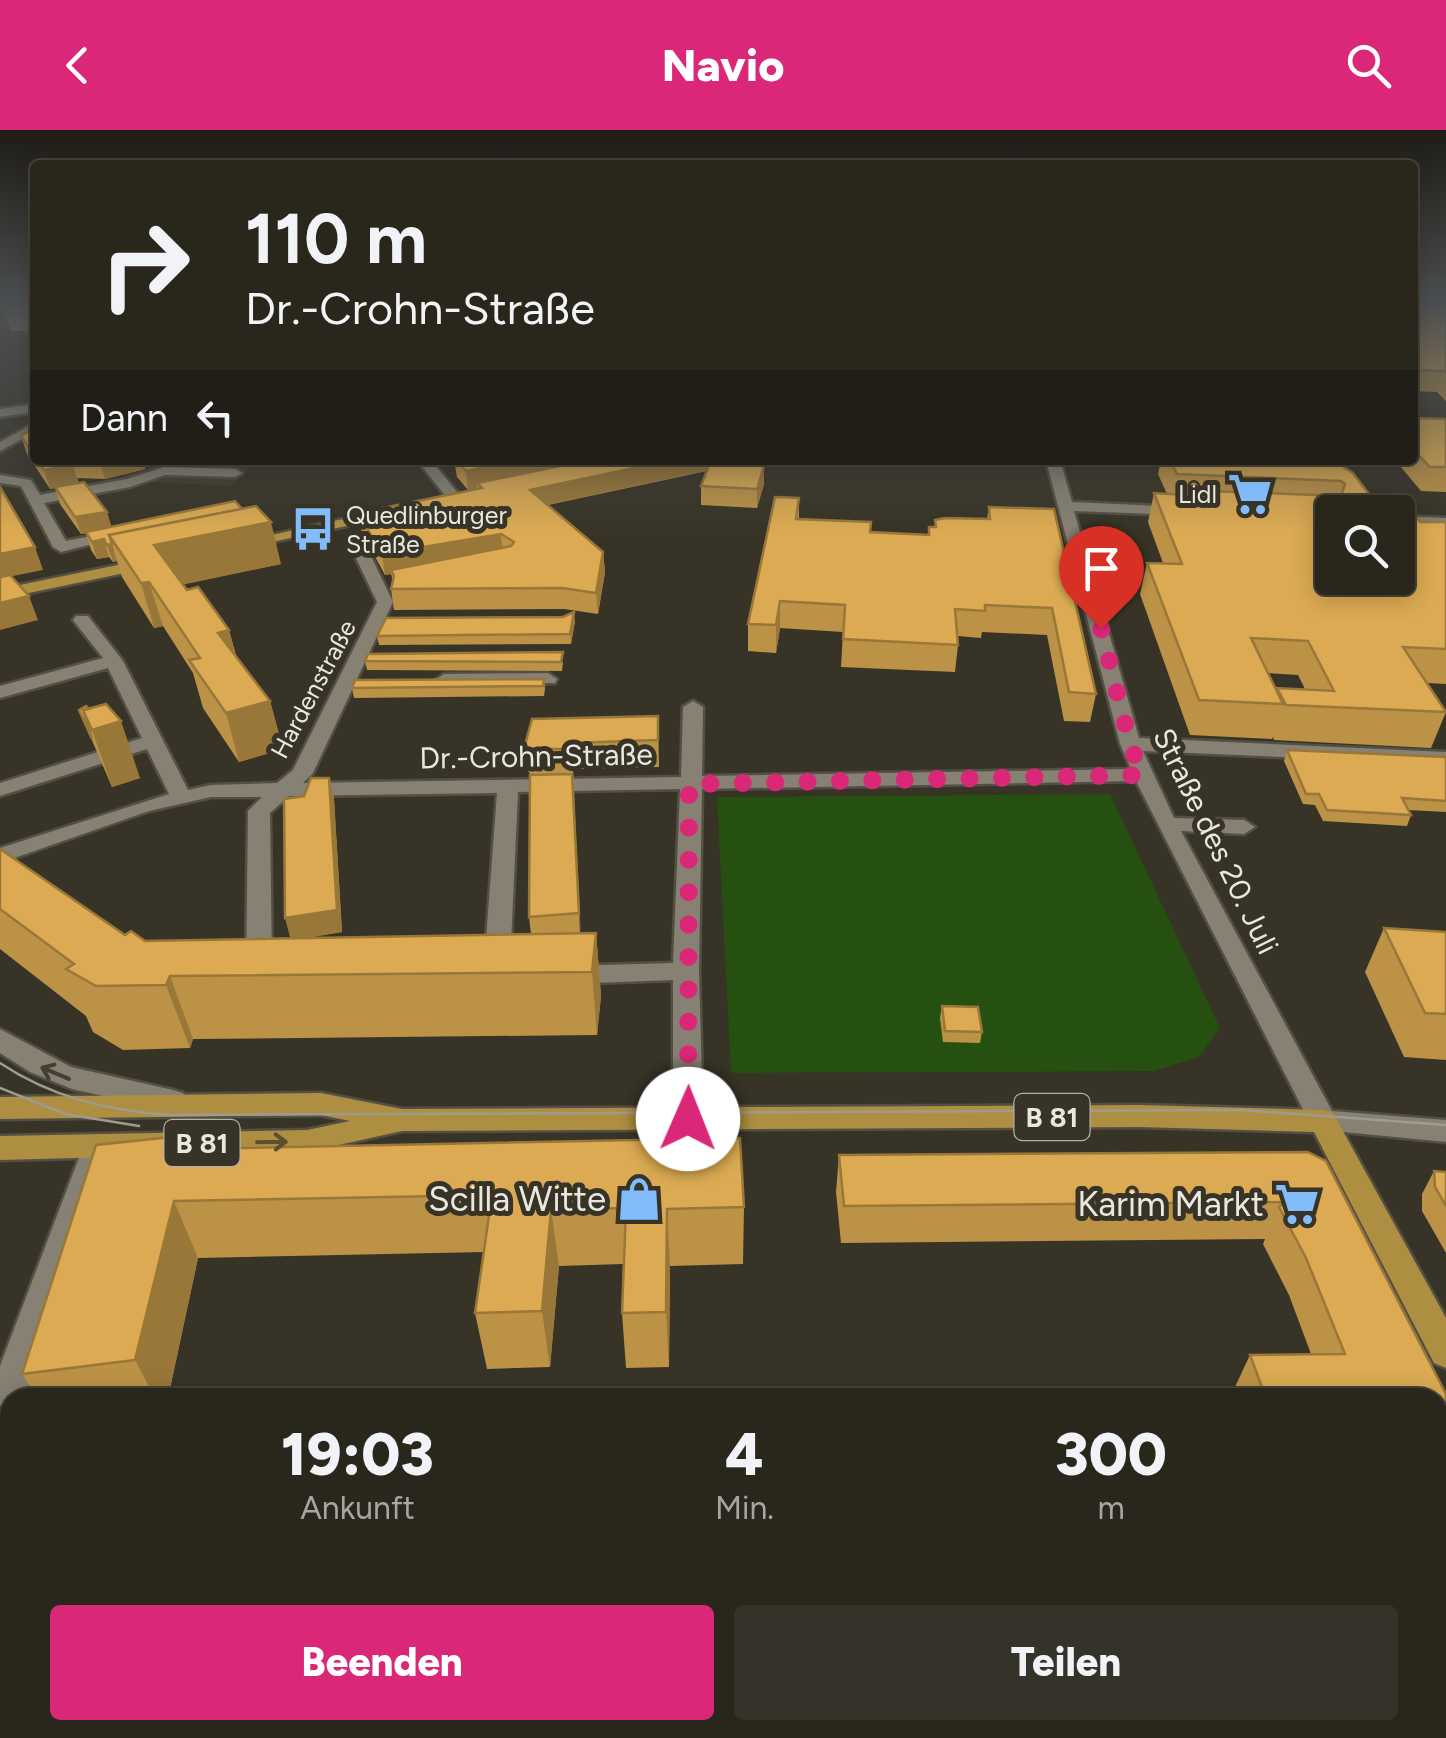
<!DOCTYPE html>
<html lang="de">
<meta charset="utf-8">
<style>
:root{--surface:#29261c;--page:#353229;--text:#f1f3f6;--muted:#a5a5a3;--line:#45433b;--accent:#db2777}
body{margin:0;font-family:Figtree,sans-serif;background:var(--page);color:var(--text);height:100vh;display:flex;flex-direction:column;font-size:38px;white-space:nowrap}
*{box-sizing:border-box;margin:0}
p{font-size:32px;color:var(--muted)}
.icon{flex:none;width:55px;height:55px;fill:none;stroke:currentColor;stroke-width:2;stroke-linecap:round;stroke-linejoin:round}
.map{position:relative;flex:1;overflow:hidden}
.drawer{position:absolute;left:0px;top:1258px;width:1448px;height:352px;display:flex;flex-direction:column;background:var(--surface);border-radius:30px 30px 0 0;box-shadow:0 5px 25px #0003,0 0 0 2px var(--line)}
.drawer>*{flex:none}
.banner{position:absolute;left:30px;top:30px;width:1388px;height:305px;border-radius:10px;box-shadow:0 5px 25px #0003,0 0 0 2px var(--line);background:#29261c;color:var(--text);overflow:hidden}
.controls{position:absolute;left:1315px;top:365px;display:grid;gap:20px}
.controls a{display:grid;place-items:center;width:100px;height:100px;border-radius:10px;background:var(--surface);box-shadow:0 5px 25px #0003,0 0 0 2px var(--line);font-size:50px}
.pin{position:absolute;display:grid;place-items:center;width:85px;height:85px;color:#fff;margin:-102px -42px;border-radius:50% 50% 50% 0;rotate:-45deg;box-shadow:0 0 10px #0007}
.pin .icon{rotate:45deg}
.me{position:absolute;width:110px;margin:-55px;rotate:1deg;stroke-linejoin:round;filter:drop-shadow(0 0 8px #0008)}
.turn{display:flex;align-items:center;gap:35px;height:210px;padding:0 50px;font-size:45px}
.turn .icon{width:130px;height:130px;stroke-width:2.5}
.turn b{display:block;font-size:70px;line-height:85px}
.then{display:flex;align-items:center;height:95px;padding:0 50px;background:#0003;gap:20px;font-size:38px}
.eta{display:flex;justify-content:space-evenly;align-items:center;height:170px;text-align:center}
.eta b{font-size:60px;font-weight:800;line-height:70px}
.action{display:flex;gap:20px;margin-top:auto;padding:20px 50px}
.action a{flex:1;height:115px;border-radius:10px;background:var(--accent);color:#fff;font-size:40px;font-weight:800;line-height:115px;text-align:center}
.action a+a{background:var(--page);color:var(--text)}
header{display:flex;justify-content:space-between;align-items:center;height:130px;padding:0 50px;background:var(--accent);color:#fff;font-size:45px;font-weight:800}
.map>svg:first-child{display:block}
</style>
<header><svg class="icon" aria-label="back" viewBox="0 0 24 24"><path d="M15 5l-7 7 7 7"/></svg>Navio<svg class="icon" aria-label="search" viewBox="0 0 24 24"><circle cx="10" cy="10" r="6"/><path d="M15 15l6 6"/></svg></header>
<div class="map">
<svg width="1446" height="1608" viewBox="0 0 1446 1608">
<rect width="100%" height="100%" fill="#373326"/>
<polygon fill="#423c29" points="93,330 152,330 255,334 231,356 130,351 115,337"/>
<polygon fill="#25500f" points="1110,664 1220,898 1199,927 1154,941 731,943 717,667"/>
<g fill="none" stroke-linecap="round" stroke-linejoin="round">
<g stroke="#534f44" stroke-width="5">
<g id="minor">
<polygon points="35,274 35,282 0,287 0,279"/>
<polygon points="35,293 35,302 0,321 0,312"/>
<polygon points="417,330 431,330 461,367 461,373 451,373"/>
<polygon points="1046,330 1060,330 1072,372 1183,377 1190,381 1183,385 1074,381 1139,608 1446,622 1446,634 1143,621 1174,688 1244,690 1255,697 1244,704 1181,701 1332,981 1446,990 1446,1012 1313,999 1136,651 702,659 699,841 703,989 698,997 688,1000 678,997 673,989 673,850 566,854 553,845 566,836 673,833 680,659 518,662 510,836 497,844 484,836 497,663 289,666 270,683 272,840 259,848 246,840 248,681 262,667 211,667 149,681 0,733 0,718 169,664 147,619 0,666 0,653 142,608 108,538 0,568 0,556 103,528 73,490 76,486 88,486 123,531 188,660 211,655 277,653 293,640 377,472 353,422 361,417 369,422 393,472 313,643 303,653 681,647 683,577 693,571 703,577 702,646 1131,639 1120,614"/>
<polygon points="164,337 235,339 242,343 235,347 165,345 130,357 44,373 66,411 120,400 128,405 61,422 53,417 21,356 0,353 0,345 31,350 40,365 127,349"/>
<polygon points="1398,386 1446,388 1446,396 1398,394"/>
<polygon points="548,543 557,549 555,553 444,556 435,550 444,544"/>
<polygon points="0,899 71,937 173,960 183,963 188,971 183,979 173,982 72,959 30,942 0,923"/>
<polygon points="98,1006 109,1009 113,1017 24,1268 10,1268 10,1297 0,1301 0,1236 83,1017 87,1009"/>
</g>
</g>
<g stroke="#534f44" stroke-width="5">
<g id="major">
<polygon points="392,378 397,379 397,385 240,419 232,414"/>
<polygon points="152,428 160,433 158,436 0,469 0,459"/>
<polygon points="321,963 402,979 1139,975 1323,980 1333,983 1446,1188 1446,1238 1434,1233 1314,1002 1139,997 402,1001 307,1022 0,1030 0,1006 307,1000 350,991 321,985 0,989 0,967"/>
</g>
</g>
<use href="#minor" fill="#868173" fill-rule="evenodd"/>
<use href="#major" fill="#ae8f41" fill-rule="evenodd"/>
<g stroke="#9e9b91" stroke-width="2.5">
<path d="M0,933C51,967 106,980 167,985L1242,980L1446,995"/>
<polyline points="0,958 65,984 139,996"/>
</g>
</g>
<g fill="#bc9247" fill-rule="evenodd">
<polygon points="35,177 35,201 11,201 3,178"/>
<polygon points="1412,177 1446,177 1446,271 1437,262 1412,261"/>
<polygon points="1412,288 1446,289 1446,362 1421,361 1395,330 1412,330"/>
<polygon points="35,298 35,330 143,330 145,339 105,349 77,348 79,353 111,397 281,434 183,454 229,500 236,525 270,571 283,619 239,632 203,578 193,543 163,496 154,498 122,447 117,431 113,432 109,427 97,429 91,420 86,403 81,404 60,374 55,358 50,359 27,324 21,306"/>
<polygon points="454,330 753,330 764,354 757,378 701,375 701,356 707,341 548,375 603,422 605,442 598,484 564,479 394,480 391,459 393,451 391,444 385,445 362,403 358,383 477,359 477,358 468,360 457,347"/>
<path d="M1161,330H1333L1381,380L1420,392H1446V554L1427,553L1446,582L1431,618L1274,610L1273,607L1272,609L1190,605L1140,464L1147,433H1163L1148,392L1154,363L1167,364L1158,344ZM1268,543L1298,545L1305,559L1277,558V561Z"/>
<polygon points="799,368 799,389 870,402 928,405 929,397 935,397 935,390 987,389 989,377 1054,379 1096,564 1090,592 1064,591 1047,505 982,502 981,508 958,506 958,515 955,542 841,537 843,502 780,498 776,523 748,521 748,494"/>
<polygon points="563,487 575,491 571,514 379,515 377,506"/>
<polygon points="365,531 563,532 562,541 367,540"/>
<polygon points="544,549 545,559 544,566 354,568 352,558"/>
<polygon points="79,580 140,648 112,657"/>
<polygon points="658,586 659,637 573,639 580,803 596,803 601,866 597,905 193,909 190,918 123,920 93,902 86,886 0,819 0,719 125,805 145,811 290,809 304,666 329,648 334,669 342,802 304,808 531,804 529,787 531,645 528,641 525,615"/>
<polygon points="1287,620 1446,627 1446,682 1408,680 1411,685 1407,696 1323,691 1315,675 1303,674 1284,631"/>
<polygon points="1384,798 1446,802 1446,930 1404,927 1365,842"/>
<polygon points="942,876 982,902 980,913 943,912 940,888"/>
<polygon points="190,1005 195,1018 744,1077 743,1134 670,1136 669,1237 626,1238 622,1183 623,1134 559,1136 550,1237 487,1239 475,1183 484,1122 198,1128 168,1268 37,1268 22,1244"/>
<polygon points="1308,1022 1446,1264 1446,1534 1438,1515 1438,1268 1235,1268 1233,1261 1250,1225 1311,1224 1289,1165 1263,1114 1265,1109 841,1113 836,1062 839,1025"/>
<polygon points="1434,1041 1446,1042 1446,1123 1422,1081 1422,1064"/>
</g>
<g fill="#997739">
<polygon points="99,330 143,330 145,339 105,349"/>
<polygon points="522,330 613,330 477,353 477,358 468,360 466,341"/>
<polygon points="673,330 715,330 715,339 531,378 530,360"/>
<polygon points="73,335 79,354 50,359 44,340"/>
<polygon points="764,336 764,354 757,378 757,359"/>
<polygon points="107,382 112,398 81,404 75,387"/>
<polygon points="271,392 281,434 167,458 114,413"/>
<polygon points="501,404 503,424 391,440 391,444 385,445 382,424"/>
<polygon points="104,409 109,427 97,429 92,412"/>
<polygon points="112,414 117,431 113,432 107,415"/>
<polygon points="35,417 43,440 3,448 0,456 0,424"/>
<polygon points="603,422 605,442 598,484 596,463"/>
<polygon points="149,452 163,496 154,498 141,453"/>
<polygon points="29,466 38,490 0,500 0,473"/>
<polygon points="780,471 780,498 776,523 776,495"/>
<polygon points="574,482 575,491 571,514 570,504"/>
<polygon points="229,500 241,547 218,503"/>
<polygon points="270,571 283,619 239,632 226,583"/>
<polygon points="121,591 140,648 112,657 92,600"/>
<polygon points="572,644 574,665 581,806 579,783"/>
<polygon points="329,648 334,669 342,802 291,811 285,788"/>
<polygon points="596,803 601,866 597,905 592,842"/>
<polygon points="170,846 193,909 190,918 166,855"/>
<polygon points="190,1005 212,1061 187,1019"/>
<polygon points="174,1071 198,1128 168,1268 155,1268 135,1230"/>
<polygon points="667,1079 670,1136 669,1237 666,1182"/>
<polygon points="551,1080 559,1136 550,1237 542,1181"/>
<polygon points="63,1600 120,1600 118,1608 62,1608"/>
</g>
<g fill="#dbaa52" stroke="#997739" stroke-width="2.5" fill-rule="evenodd">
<polygon points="6,177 35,177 35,179 3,178"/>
<polygon points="1412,177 1446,177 1446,243 1444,241 1412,240"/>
<polygon points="1412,288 1446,289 1446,337 1430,337 1412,318"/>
<polygon points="35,298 35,327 21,306"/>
<polygon points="37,330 69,330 73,335 44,340"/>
<polygon points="456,330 522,330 466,341"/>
<polygon points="589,330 673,330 530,360 603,422 596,463 562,458 391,459 394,446 391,440 511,416 514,412 501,404 382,424 358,383 482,358 477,353"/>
<polygon points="711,330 753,330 764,336 757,359 701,356"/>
<path d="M1170,330H1333L1353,343L1381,380L1412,381L1420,392H1446V519L1403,517L1446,582L1286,575L1277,558L1334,561L1308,511L1251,508L1283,574L1199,570L1147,433L1182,434L1154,363L1187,365L1184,360L1341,366L1345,354L1341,351L1177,344ZM1332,382H1398V448H1332Z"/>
<polygon points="84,352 107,382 75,387 55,357"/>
<polygon points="0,357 35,417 0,424"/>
<polygon points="775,367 799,368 796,389 871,392 870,402 929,405 929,397 936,397 935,390 945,388 990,389 989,377 1054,379 1096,564 1069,562 1052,478 985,475 985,481 955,479 958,515 843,509 845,475 780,471 776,495 748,494"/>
<polygon points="235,371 242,379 109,405 112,414 107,415 104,409 92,412 86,402"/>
<polygon points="256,376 271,392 154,415 187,460 198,457 229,500 218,503 270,571 226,583 189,530 200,528 149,452 141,453 109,405"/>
<polygon points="10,445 29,466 0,473 0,447"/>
<polygon points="574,482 570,504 377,506 386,488 563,487"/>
<polygon points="563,522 561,532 365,531 368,524"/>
<polygon points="544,549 543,556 352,558 355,550"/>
<polygon points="106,574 121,591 92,600 83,580"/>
<polygon points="86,576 89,579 83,580 92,609 79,580"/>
<polygon points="658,586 658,610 571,613 571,619 530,619 525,615 532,589"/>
<polygon points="1287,620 1446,627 1446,671 1402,668 1411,685 1327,680 1319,664 1306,664"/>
<polygon points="572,644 579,783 529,787 530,645"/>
<polygon points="311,648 329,648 337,780 285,788 284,669 304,666"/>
<polygon points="0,719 125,805 131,801 145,811 596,803 592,842 170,846 166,855 96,856 66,839 74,834 0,779"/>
<polygon points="1384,798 1446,802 1446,884 1425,883"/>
<polygon points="942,876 978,877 982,902 945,901"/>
<polygon points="190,1005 187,1019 740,1008 744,1077 667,1079 666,1182 622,1183 626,1078 551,1080 542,1181 475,1183 492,1065 174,1071 135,1230 22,1244 96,1015"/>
<polygon points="1308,1022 1326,1031 1446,1264 1446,1440 1438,1421 1438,1268 1266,1268 1250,1225 1345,1224 1306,1128 1279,1077 1284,1072 844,1076 839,1025"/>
<polygon points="1434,1041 1446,1042 1446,1076 1435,1057"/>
<polygon points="10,1454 10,1600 63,1600 62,1608 0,1608 0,1489"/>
</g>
<defs><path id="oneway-shaft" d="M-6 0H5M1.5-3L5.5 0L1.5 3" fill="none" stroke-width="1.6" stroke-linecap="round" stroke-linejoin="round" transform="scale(2.5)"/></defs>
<use stroke="#433f32" href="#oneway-shaft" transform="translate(55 943) rotate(-157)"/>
<use stroke="#5b4f2e" href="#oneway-shaft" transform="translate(272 1012) rotate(-1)"/>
<linearGradient id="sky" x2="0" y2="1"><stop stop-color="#1e1c15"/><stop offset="0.44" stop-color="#4d5052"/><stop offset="1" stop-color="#4d5052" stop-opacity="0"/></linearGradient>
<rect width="1446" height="402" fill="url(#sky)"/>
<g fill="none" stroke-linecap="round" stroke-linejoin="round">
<polyline stroke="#db2777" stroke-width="18" stroke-dasharray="0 32.4" points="688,989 689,654 1142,645 1130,614 1101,498"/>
</g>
<defs>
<g id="supermarket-bare" transform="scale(3.45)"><path d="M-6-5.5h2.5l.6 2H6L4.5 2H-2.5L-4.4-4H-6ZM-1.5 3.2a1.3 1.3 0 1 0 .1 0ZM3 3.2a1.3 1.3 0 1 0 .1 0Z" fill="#82bcfa" stroke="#373326" stroke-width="2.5" paint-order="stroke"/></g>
<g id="bus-bare" transform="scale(3.45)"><path d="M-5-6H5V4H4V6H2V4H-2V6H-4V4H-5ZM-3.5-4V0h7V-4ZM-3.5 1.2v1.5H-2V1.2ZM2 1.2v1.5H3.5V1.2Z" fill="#82bcfa" stroke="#373326" stroke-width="2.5" paint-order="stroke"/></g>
<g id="shop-bare" transform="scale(3.45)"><path d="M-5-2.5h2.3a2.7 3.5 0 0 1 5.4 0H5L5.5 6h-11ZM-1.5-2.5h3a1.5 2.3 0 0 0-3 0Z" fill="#82bcfa" stroke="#373326" stroke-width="2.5" paint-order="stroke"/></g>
</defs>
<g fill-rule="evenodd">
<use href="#supermarket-bare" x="1250" y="364"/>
<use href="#bus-bare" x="313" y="399"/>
<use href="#shop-bare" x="639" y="1069"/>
<use href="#supermarket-bare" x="1297" y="1074"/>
</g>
<g text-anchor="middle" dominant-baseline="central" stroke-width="10" stroke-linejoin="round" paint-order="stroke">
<g font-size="25" fill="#eae7df" stroke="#373326" text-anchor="end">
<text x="1217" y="364">Lidl</text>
<text x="346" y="385" text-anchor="start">Quedlinburger<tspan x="346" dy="29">Straße</tspan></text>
</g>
<g font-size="25" fill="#eae7df" stroke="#373326">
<text transform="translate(313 559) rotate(-62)">Hardenstraße</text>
</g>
<g fill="#373326" stroke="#b4b1a8" stroke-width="2.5">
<rect x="1014.5" y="964" width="75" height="46" rx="8"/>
<rect x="164.5" y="990" width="75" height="46" rx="8"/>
</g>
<g font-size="28" font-weight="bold" fill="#eae7df">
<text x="1052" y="987">B 81</text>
<text x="202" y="1013">B 81</text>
</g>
<g font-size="30" fill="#eae7df" stroke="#373326">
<text transform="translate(536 626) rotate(-1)">Dr.-Crohn-Straße</text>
<text transform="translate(1216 711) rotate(64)">Straße des 20. Juli</text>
</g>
<g font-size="35" fill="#eae7df" stroke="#373326" text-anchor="end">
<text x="606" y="1069">Scilla Witte</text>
<text x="1264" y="1074">Karim Markt</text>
</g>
</g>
</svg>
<div class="controls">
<a><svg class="icon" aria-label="search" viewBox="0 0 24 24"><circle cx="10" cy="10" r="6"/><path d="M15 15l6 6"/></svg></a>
</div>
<div class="pin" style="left:1101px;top:498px;background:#d93025"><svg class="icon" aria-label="arrive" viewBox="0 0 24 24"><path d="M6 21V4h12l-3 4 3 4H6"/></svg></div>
<svg class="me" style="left:688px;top:989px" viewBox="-20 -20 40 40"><circle r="19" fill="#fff"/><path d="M0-13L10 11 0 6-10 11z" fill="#db2777"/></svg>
<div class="banner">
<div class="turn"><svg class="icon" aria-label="right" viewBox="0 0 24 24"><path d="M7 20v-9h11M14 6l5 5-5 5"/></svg><div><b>110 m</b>Dr.-Crohn-Straße</div></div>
<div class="then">Dann<svg class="icon" aria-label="left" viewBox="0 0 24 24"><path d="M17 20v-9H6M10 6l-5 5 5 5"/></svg></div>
</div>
<section class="drawer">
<div class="eta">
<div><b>19:03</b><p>Ankunft</p></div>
<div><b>4</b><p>Min.</p></div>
<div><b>300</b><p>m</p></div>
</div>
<div class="action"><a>Beenden</a><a>Teilen</a></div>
</section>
</div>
